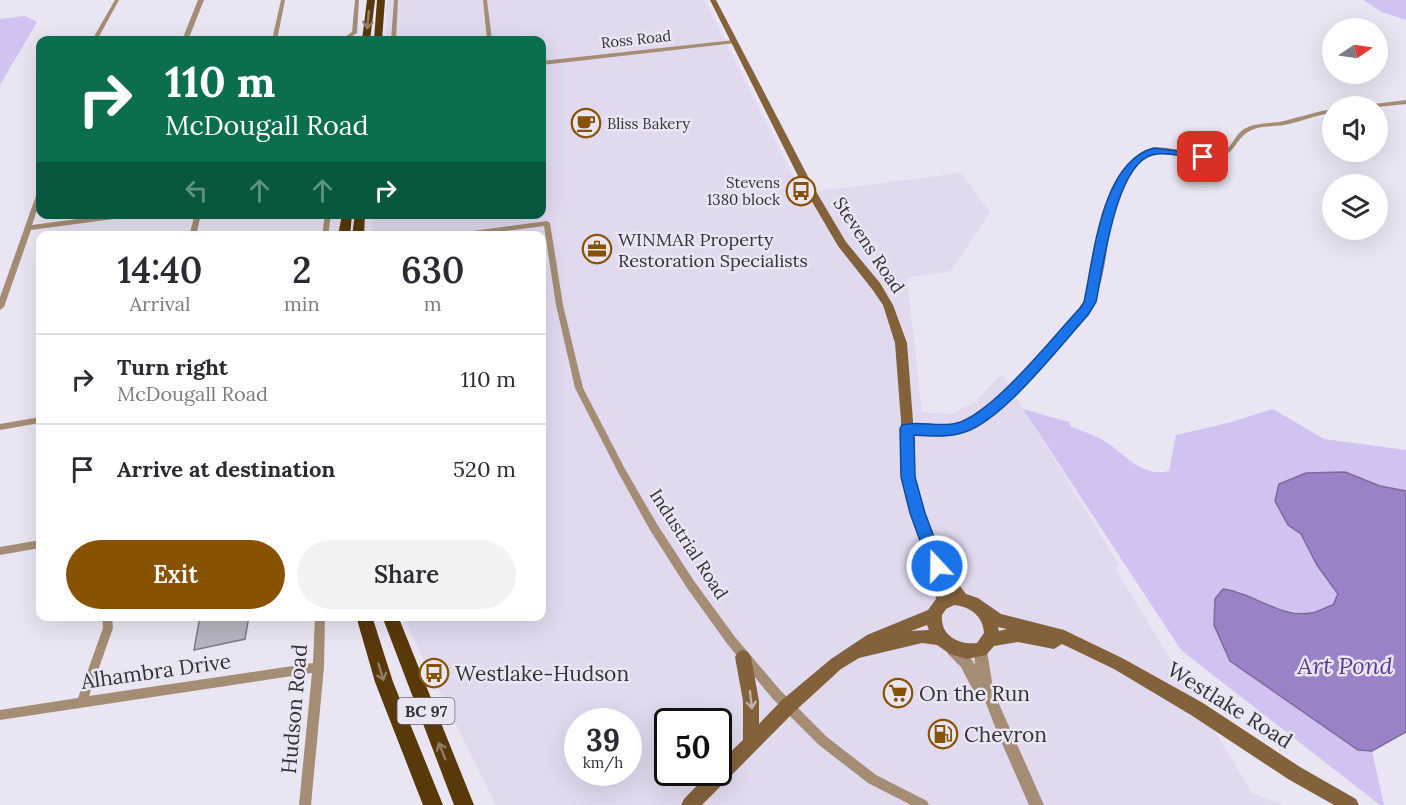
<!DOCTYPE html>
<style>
:root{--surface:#fff;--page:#f2f2f3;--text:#2b2b33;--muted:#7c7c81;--line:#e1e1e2;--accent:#875300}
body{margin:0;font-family:Lora,serif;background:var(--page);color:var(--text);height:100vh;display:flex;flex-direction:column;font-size:22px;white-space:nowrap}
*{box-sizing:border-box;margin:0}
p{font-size:20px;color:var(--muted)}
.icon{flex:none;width:33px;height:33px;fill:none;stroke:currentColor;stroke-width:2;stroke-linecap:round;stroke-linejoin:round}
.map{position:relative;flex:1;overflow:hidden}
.sheet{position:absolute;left:36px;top:231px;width:510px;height:390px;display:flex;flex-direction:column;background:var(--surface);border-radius:12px;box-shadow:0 6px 24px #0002}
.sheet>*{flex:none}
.top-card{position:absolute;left:36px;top:36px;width:510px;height:183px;border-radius:12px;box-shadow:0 6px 24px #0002;background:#0b6e4f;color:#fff;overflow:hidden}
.needle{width:39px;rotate:77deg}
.controls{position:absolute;left:1322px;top:18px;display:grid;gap:12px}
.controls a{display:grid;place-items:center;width:66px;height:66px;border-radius:50%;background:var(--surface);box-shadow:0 6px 24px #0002;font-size:30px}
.speed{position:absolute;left:564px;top:708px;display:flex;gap:12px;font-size:30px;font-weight:700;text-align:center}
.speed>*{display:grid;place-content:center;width:78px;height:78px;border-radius:50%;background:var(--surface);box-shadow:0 6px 24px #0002;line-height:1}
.speed small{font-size:15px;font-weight:400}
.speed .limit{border:3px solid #111;border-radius:9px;background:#fff;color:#111}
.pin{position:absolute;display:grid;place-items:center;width:51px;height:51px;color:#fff;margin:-26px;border-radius:12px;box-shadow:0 3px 9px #0006}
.me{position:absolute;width:66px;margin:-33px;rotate:339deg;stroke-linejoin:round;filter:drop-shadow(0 0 4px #0008)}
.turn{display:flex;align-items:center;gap:21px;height:126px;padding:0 30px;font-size:27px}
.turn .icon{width:78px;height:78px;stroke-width:2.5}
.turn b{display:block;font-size:42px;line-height:51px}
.lanes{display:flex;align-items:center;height:57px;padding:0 30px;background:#0003;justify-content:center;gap:30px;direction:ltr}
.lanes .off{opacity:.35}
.eta{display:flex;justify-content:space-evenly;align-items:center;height:102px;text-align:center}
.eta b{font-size:36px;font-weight:600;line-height:42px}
.cta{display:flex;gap:12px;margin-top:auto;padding:12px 30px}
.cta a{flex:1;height:69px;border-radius:36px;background:var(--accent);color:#fff;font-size:24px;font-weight:600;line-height:69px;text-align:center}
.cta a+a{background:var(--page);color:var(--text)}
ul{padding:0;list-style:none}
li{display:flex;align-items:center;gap:18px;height:90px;padding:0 30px;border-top:2px solid var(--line)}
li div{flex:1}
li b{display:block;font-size:22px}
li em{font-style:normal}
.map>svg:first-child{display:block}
</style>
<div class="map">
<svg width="1406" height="805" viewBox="0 0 1406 805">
<rect width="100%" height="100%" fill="#e9e5f3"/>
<path fill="#e1daef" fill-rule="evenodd" d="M387,0H705L802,193L961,173L990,212L951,271L907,278L922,412L950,414L975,402L1002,374L1120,566L1115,568L1253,794L1284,805H496L403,617L542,616V236H372L373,215L542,214V40H385ZM578,722H628V772H578ZM668,722H718V772H668Z"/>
<g fill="#d2c2f1">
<polygon points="1363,0 1406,0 1406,20 1382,12"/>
<polygon points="25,16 37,22 0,85 0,19"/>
<path d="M1023,409L1069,422L1071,427C1083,431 1095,435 1106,442C1125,455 1144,478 1169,471L1176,435L1228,423L1273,409L1324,439L1406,450V491L1380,486L1345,472L1288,525L1301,534L1317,565L1338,594L1333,605L1309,614L1276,609L1238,591L1215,599L1214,625L1230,661L1358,750L1372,751L1384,805H1380L1181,650Z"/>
</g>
<path fill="#9b82c6" stroke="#7c6a9b" stroke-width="1.5" d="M1345,472L1380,486L1406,491V732L1372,751L1358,750L1230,661L1214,625L1215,599L1223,589C1252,592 1281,619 1311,613C1318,612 1326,607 1333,605L1338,594L1317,565L1301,534L1288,525L1275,501L1279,484L1306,473Z"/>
<polygon fill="#b7b3c0" stroke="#7e7a87" stroke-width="1.5" points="200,616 249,616 245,639 194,650"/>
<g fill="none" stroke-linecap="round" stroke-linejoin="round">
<g fill="#a48d74" fill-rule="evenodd">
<polygon points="115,0 119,0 97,40 92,40"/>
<polygon points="281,0 285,0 277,40 272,40"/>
<polygon points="355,0 359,0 357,33 346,40 341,40 352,32"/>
<polygon points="394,0 398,0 396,40 391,40"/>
<polygon points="483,0 487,0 492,40 487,40"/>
<polygon points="1406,100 1406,104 1377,107 1371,106 1374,104"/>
<path d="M1332,109V113C1315,115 1300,122 1284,125C1272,127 1259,125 1248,132C1236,139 1234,155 1218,158C1193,162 1160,139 1140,160C1102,198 1114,252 1096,297C1088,316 1071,332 1058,347C1036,372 1005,411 975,425C954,435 927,437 904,431L903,429L904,427L907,426C927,428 947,430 965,422C997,409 1042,357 1064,330C1072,320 1083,309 1088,297C1092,287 1094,276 1096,266C1104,228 1106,186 1135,157C1159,134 1192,161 1219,154C1231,151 1234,135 1244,129C1256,122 1271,124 1284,121C1300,117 1315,112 1332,109Z"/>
<polygon points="40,191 40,201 32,225 116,214 139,214 136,216 31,230 4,307 0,310 0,297 37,193"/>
<polygon points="195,214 201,214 196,236 189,236"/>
<polygon points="325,214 331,214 328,236 322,236"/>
<polygon points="547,221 550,223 563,305 583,388 625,469 657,524 694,581 735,637 780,690 827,737 876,775 927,801 929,805 911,805 868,783 819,745 772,698 728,645 687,588 650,530 619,474 575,388 556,305 544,226 470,236 447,236 450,234"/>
<polygon points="40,417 40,423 0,430 0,424"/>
<polygon points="40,540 40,548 0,555 0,547"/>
<polygon points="102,616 112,616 113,628 89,696 313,663 315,616 325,616 324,667 311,805 299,805 312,673 0,720 0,710 78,698 103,628"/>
</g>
<g fill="#a48d74" fill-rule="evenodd">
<polygon points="198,0 204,0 188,40 182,40"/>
<polygon points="734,40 737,42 736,43 542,65 542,61"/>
<path d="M953,643C963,646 970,656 975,665L974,650L976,645L981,644L986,645L992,682L999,704L1044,805H1029L997,732L982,693L979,694L974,692L961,667L948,654L946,649L948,644Z"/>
</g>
<path fill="#83613b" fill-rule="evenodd" d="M710,0H716L814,188L846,242L880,283L893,305L907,343L913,421L914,477L925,513L944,565L966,594L978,598L1001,614L1064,630L1124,659L1203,703L1300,767L1356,799L1359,805H1334L1288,779L1191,715L1114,669L1062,644L1054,649L1018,642L994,646L986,655L967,659L950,654L937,645L922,643L859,658L841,669L794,712L702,805H681L684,799L710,772H718V764L743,740V701L735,657L738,652L743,650L748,652L751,657L759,701V724L782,700L831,659L867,635L928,610L936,599L930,566L911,513L902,477L901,421L895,343L883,305L872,289L838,246L804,188ZM954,605C971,607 983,616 984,633L977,643C959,645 940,636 942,615L946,609ZM927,625L929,630L911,631ZM998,627L1007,629L999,631Z"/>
<g fill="#59380a" fill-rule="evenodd">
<polygon points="367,0 375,0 370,40 362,40"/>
<polygon points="377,0 385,0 382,40 374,40"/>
<polygon points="342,214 352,214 350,236 338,236"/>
<polygon points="355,214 365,214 364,236 352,236"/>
<polygon points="356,616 372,616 393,682 443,805 423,805 375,682"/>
<polygon points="382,616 398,616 474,805 454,805"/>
</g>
</g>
<defs><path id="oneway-shaft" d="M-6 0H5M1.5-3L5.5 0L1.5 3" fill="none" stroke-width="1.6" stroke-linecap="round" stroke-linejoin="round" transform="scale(1.5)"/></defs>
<g stroke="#937d67">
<use href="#oneway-shaft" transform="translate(368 20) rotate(96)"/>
<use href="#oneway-shaft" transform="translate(381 672) rotate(73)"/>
<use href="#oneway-shaft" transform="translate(442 751) rotate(-112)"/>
</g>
<use stroke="#c0b0a9" href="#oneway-shaft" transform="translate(751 700) rotate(83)"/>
<path fill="#1a73e8" stroke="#114b97" stroke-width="1.5" d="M1154,148L1203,154L1208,157L1203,160C1189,158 1166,151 1152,155C1115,165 1103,269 1096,302L1088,315C1059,347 1004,419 965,432C948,438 932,436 914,435L915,477L925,513L945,566L943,571L937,573L931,571L910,513L901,477L900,429L902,425C919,420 939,428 957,423C994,412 1052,338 1080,308L1084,302C1094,256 1101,162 1154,148Z"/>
<defs>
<g id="cafe-ring" transform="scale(1.5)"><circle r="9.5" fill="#e9e5f3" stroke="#875300" stroke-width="1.5"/><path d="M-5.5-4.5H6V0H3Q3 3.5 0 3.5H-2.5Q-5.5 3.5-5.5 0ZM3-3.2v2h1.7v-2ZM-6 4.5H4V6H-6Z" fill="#875300"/></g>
<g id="bus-ring" transform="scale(1.5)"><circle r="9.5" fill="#e9e5f3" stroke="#875300" stroke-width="1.5"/><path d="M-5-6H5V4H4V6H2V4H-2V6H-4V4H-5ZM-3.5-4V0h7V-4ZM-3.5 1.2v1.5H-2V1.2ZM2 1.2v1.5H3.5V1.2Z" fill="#875300"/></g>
<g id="office-ring" transform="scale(1.5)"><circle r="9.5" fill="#e9e5f3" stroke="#875300" stroke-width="1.5"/><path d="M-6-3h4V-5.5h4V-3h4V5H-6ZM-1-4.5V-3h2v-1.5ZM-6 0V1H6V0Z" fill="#875300"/></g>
<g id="supermarket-ring" transform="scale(1.5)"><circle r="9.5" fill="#e9e5f3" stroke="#875300" stroke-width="1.5"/><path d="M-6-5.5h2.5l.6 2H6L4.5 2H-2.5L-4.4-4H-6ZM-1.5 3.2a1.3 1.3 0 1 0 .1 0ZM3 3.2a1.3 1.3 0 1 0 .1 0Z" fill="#875300"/></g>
<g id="fuel-ring" transform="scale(1.5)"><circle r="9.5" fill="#e9e5f3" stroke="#875300" stroke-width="1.5"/><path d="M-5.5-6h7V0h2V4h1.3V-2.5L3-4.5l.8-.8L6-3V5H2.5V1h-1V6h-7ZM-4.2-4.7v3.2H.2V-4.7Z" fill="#875300"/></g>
</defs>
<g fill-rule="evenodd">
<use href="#cafe-ring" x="586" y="123"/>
<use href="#bus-ring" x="801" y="191"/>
<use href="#office-ring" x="597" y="249"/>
<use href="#bus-ring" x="434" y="673"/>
<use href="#supermarket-ring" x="898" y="693"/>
<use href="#fuel-ring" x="943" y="734"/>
</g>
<g text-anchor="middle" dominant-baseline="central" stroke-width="5" stroke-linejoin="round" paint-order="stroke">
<g font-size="15" fill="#343338" stroke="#e9e5f3">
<text transform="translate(636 39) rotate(-6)">Ross Road</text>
</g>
<g font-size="15" fill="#343338" stroke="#e9e5f3" text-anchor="start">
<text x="607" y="123">Bliss Bakery</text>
<text x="780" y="182" text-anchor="end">Stevens<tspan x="780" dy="17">1380 block</tspan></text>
</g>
<rect fill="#e9e5f3" stroke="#6a6870" stroke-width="1.5" x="397.5" y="698" width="57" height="26" rx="4.5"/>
<g font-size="16" font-weight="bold" fill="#343338">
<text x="426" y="711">BC 97</text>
</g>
<g font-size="18" fill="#343338" stroke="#e9e5f3" text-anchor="start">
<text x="618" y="239">WINMAR Property<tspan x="618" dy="21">Restoration Specialists</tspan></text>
</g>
<g font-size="18" fill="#343338" stroke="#e9e5f3">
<text transform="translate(869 245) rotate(56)">Stevens Road</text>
<text transform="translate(689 544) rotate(57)">Industrial Road</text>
</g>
<g font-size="21" fill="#343338" stroke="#e9e5f3">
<text transform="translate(156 671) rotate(-8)">Alhambra Drive</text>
<text transform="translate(1230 705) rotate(32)">Westlake Road</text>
<text transform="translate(294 709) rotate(-85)">Hudson Road</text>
</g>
<g font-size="21" fill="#343338" stroke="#e9e5f3" text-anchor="start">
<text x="455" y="673">Westlake-Hudson</text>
<text x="919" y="693">On the Run</text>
<text x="964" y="734">Chevron</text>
</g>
<g font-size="24" font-style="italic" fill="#5f3c8e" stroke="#e9e5f3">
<text x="1345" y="665">Art Pond</text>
</g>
</g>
</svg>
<div class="controls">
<a><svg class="needle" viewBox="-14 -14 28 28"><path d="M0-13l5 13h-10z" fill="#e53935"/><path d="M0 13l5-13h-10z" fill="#7c7c81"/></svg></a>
<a><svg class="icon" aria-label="sound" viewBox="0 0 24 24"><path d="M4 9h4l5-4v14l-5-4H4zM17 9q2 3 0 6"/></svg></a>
<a><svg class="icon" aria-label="layers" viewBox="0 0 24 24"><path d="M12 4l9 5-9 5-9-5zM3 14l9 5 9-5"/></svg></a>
</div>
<div class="speed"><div>39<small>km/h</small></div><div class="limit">50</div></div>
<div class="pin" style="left:1203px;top:157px;background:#d93025"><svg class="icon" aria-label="arrive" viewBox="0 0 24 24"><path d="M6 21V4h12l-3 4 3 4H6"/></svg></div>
<svg class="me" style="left:937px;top:566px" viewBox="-20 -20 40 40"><circle r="17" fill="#1a73e8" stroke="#fff" stroke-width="3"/><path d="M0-11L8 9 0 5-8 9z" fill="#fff"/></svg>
<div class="top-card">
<div class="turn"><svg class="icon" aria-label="right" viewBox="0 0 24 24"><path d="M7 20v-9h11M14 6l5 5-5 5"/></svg><div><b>110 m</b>McDougall Road</div></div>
<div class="lanes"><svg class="icon off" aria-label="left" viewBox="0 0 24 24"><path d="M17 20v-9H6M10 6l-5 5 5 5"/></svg><svg class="icon off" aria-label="ahead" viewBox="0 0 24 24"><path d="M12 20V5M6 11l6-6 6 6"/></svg><svg class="icon off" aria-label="ahead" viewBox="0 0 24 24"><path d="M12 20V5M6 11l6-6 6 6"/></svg><svg class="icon" aria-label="right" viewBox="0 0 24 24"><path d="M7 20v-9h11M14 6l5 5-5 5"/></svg></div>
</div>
<section class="sheet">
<div class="eta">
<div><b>14:40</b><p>Arrival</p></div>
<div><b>2</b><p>min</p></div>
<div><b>630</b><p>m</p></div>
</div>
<ul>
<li><svg class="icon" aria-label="right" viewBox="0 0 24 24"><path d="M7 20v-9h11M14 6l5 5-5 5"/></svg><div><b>Turn right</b><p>McDougall Road</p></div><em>110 m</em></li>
<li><svg class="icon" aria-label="arrive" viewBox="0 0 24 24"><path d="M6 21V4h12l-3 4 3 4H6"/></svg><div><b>Arrive at destination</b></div><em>520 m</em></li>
</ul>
<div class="cta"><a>Exit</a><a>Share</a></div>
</section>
</div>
